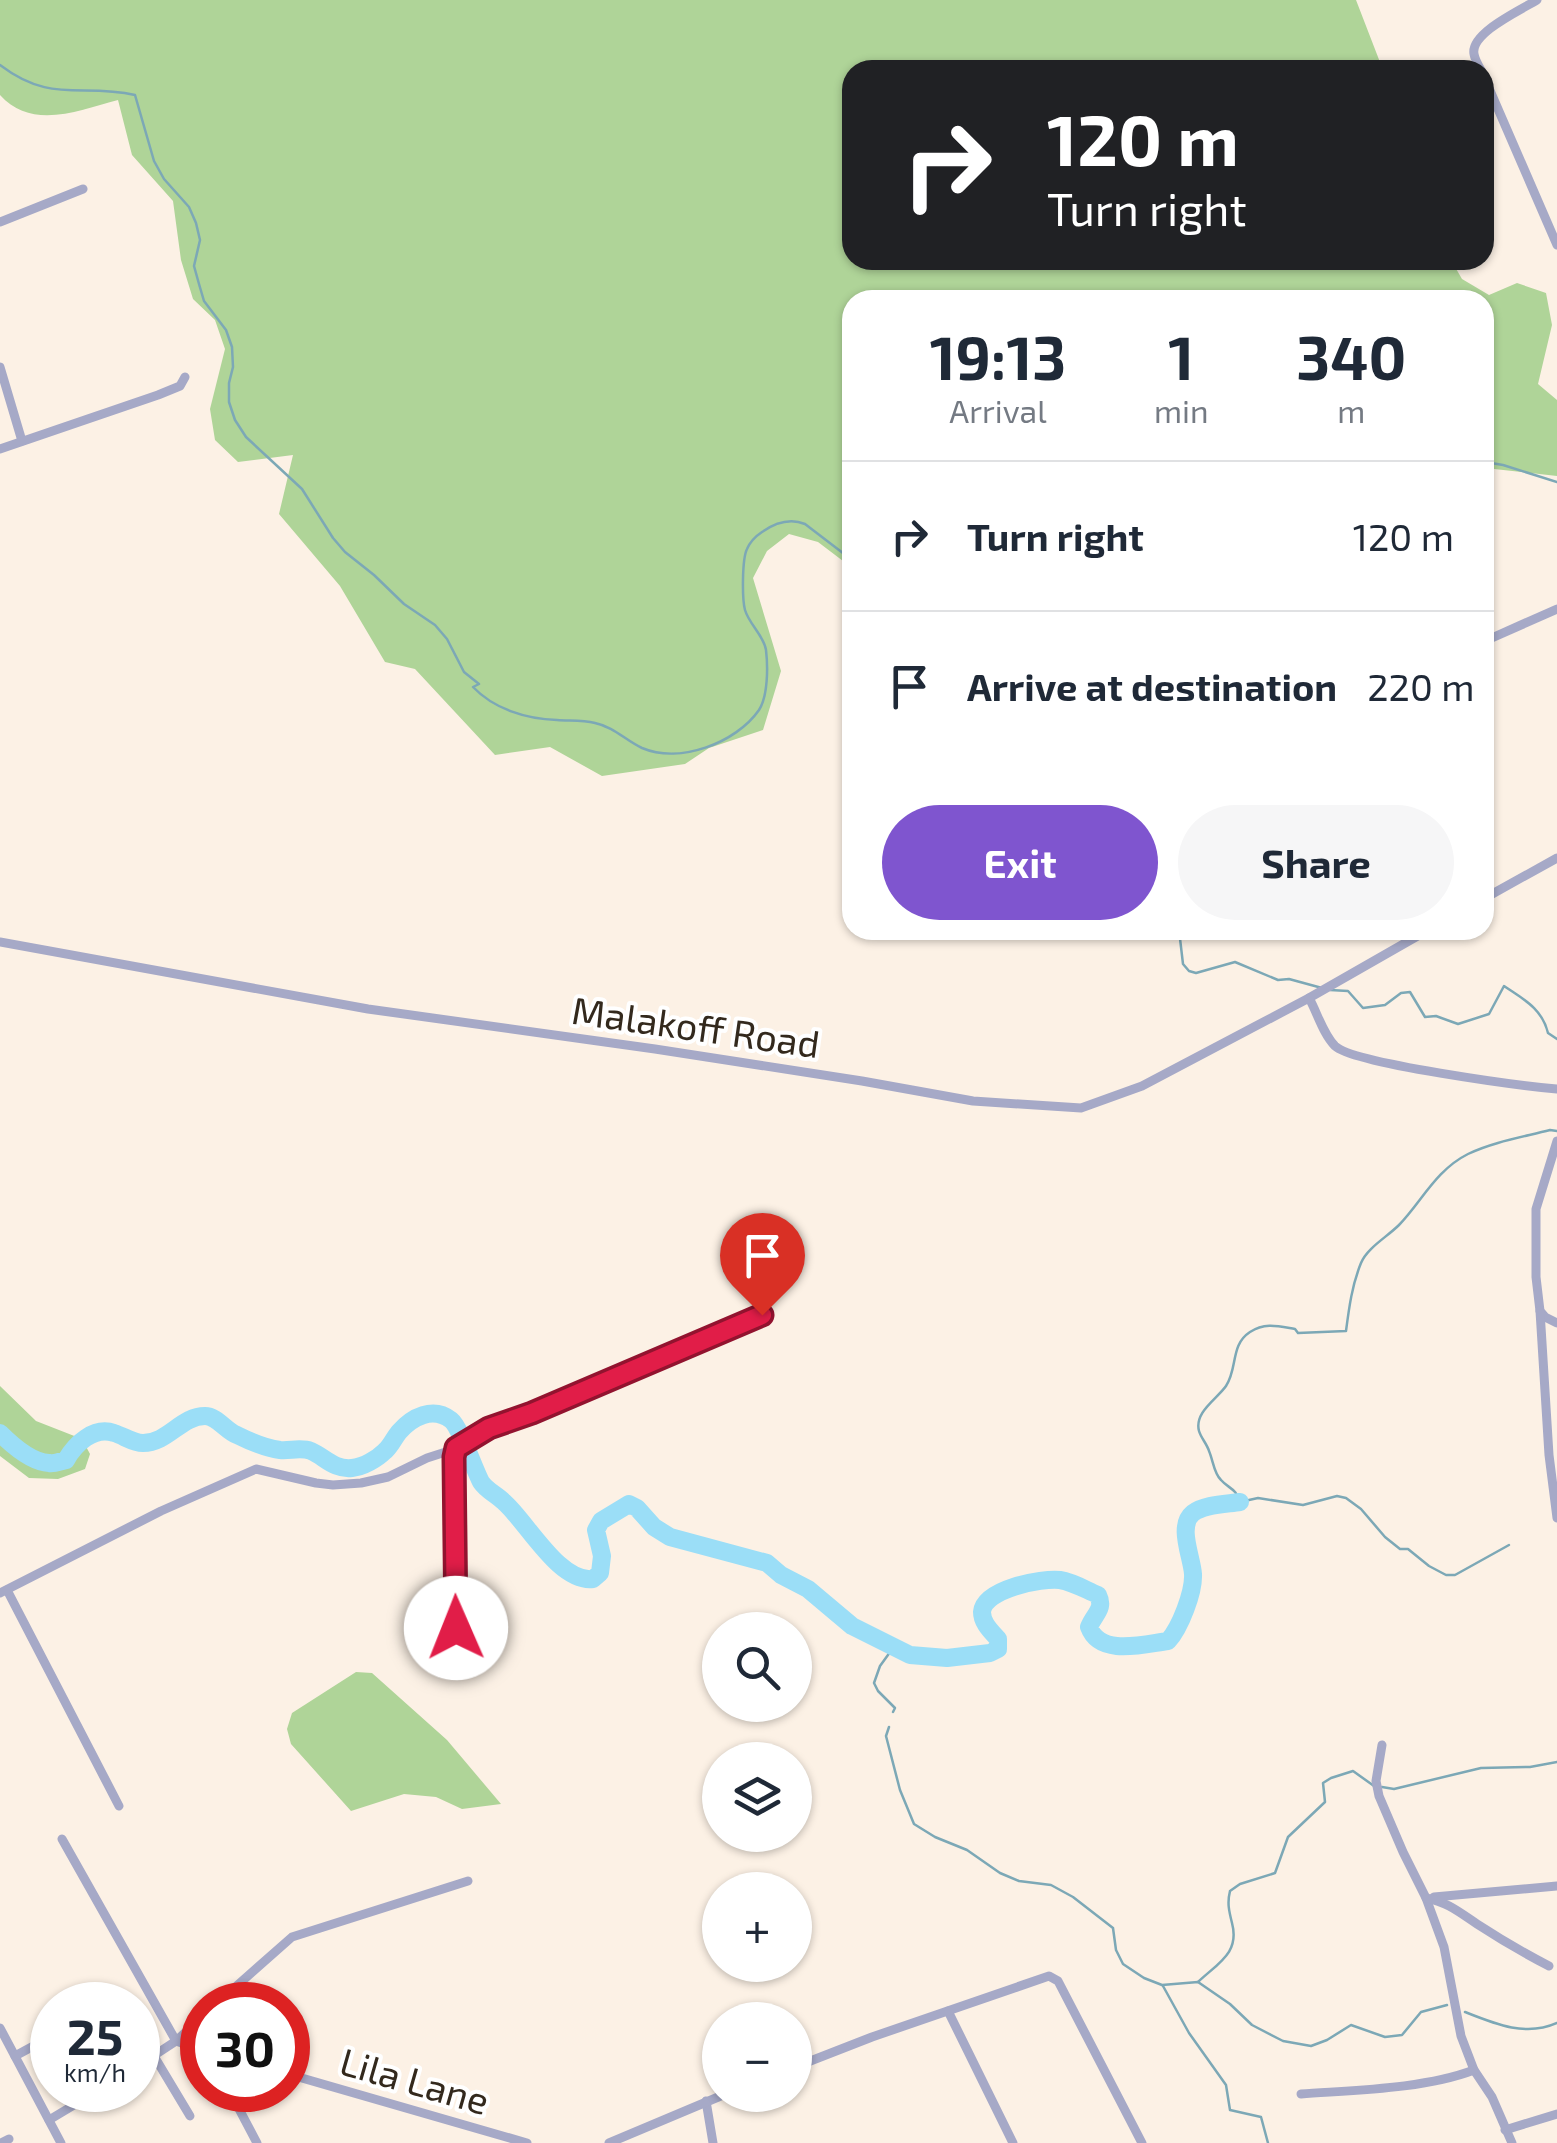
<!DOCTYPE html>
<meta charset="utf-8">
<style>
:root{--surface:#fff;--page:#f6f6f7;--text:#1f2937;--muted:#747a83;--line:#e0e1e3;--accent:#7f55cf}
body{margin:0;font-family:"Exo 2",sans-serif;background:var(--page);color:var(--text);height:100vh;display:flex;flex-direction:column;font-size:38px;white-space:nowrap}
*{box-sizing:border-box;margin:0}
p{font-size:32px;color:var(--muted)}
.icon{flex:none;width:55px;height:55px;fill:none;stroke:currentColor;stroke-width:2;stroke-linecap:round;stroke-linejoin:round}
.map{position:relative;flex:1;overflow:hidden}
.drawer{position:absolute;left:842px;top:290px;width:652px;height:650px;display:flex;flex-direction:column;background:var(--surface);border-radius:30px;box-shadow:0 2px 8px #0004}
.drawer>*{flex:none}
.guide{position:absolute;left:842px;top:60px;width:652px;height:210px;border-radius:30px;box-shadow:0 2px 8px #0004;background:#202124;color:#fff;overflow:hidden}
.controls{position:absolute;left:702px;top:1612px;display:grid;gap:20px}
.controls a{display:grid;place-items:center;width:110px;height:110px;border-radius:50%;background:var(--surface);box-shadow:0 2px 8px #0004;font-size:50px}
.speed{position:absolute;left:30px;top:1982px;display:flex;gap:20px;font-size:50px;font-weight:700;text-align:center}
.speed>*{display:grid;place-content:center;width:130px;height:130px;border-radius:50%;background:var(--surface);box-shadow:0 2px 8px #0004;line-height:1}
.speed small{font-size:25px;font-weight:400}
.speed .limit{border:15px solid #d22;background:#fff;color:#111}
.pin{position:absolute;display:grid;place-items:center;width:85px;height:85px;color:#fff;margin:-102px -42px;border-radius:50% 50% 50% 0;rotate:-45deg;box-shadow:0 0 10px #0007}
.pin .icon{rotate:45deg}
.me{position:absolute;width:110px;margin:-55px;rotate:359deg;stroke-linejoin:round;filter:drop-shadow(0 0 8px #0008)}
.turn{display:flex;align-items:center;gap:35px;height:210px;padding:0 40px;font-size:45px}
.turn .icon{width:130px;height:130px;stroke-width:2.5}
.turn b{display:block;font-size:70px;line-height:85px}
.eta{display:flex;justify-content:space-evenly;align-items:center;height:170px;text-align:center}
.eta b{font-size:60px;font-weight:700;line-height:70px}
.primary-button{display:flex;gap:20px;margin-top:auto;padding:20px 40px}
.primary-button a{flex:1;height:115px;border-radius:60px;background:var(--accent);color:#fff;font-size:40px;font-weight:700;line-height:115px;text-align:center}
.primary-button a+a{background:var(--page);color:var(--text)}
ul{padding:0;list-style:none}
li{display:flex;align-items:center;gap:30px;height:150px;padding:0 40px;border-top:2px solid var(--line)}
li div{flex:1}
li b{display:block;font-size:38px}
li em{font-style:normal}
.map>svg:first-child{display:block}
</style>
<div class="map">
<svg width="1557" height="2143" viewBox="0 0 1557 2143">
<rect width="100%" height="100%" fill="#fcf1e5"/>
<g fill="#afd498">
<path d="M0,0H1356L1383,70H852V260H1451L1462,279L1489,295L1517,283L1546,293L1552,325L1538,384L1557,400V476L1485,468V300H852V560L843,561L818,542L789,534L767,551L753,578L781,671L763,730L709,748L685,764L602,776L550,747L495,755L415,669L385,662L340,586L279,514L293,455L238,462L215,440L210,409L225,349L215,320L193,299L181,260L173,201L132,155L118,100C80,110 32,131 0,95Z"/>
<polygon points="0,1386 36,1421 82,1439 90,1454 85,1469 58,1479 29,1478 0,1456"/>
<polygon points="356,1672 372,1673 447,1740 501,1804 462,1809 436,1797 404,1794 351,1811 291,1744 287,1729 292,1713"/>
</g>
<g fill="none" stroke-linecap="round" stroke-linejoin="round">
<g stroke="#7ca8b6" stroke-width="2.5">
<path d="M0,65C51,104 81,83 135,95L154,161L164,179L189,207L196,223L200,240L194,266L199,284L204,301L226,330L232,347L233,367L229,383V402L235,420L246,437L302,489L333,538L345,552L374,575L404,604L435,625L447,639L464,672L479,684L473,687C494,709 526,719 557,720C570,721 582,720 595,723C614,727 625,740 642,748C680,764 736,743 759,710C768,696 768,667 766,650C764,636 749,624 745,610C742,599 742,559 747,549C750,542 756,536 762,532C775,523 790,518 805,524L852,560"/>
<polyline points="1485,462 1503,465 1557,482"/>
<polyline points="1179,930 1183,964 1189,971 1196,973 1235,962 1278,980 1289,979 1322,988"/>
<path d="M1330,990L1348,991L1363,1008L1385,1005L1401,993L1410,992L1425,1017L1436,1016L1458,1024L1489,1014L1504,986C1523,999 1542,1008 1548,1033L1557,1039"/>
<path d="M1509,1545L1455,1575H1446L1429,1566L1408,1549H1400L1385,1537L1361,1509L1346,1498L1337,1496L1303,1505L1258,1498L1240,1502C1236,1488 1229,1489 1221,1480C1214,1474 1213,1460 1209,1451C1207,1444 1201,1438 1199,1431C1194,1412 1217,1399 1226,1386C1238,1368 1230,1345 1250,1332C1265,1322 1278,1326 1295,1329L1298,1333L1346,1331C1349,1308 1352,1285 1361,1263C1367,1248 1387,1237 1399,1225C1422,1201 1436,1170 1468,1154C1493,1142 1523,1137 1550,1130L1557,1131"/>
<polyline points="893,1648 880,1666 874,1683 878,1691 895,1708 893,1712"/>
<polyline points="889,1727 886,1736 900,1790 914,1824 935,1837 967,1850 1000,1873 1019,1881 1051,1885 1073,1897 1113,1928 1116,1950 1123,1964 1144,1978 1162,1985 1198,1982 1230,2004 1252,2025 1283,2041 1311,2046 1327,2040 1351,2025 1385,2037 1402,2035 1421,2012 1447,2005"/>
<polyline points="1382,1787 1394,1789 1481,1768 1530,1767 1557,1762"/>
<path d="M1198,1982C1218,1963 1240,1953 1232,1923C1229,1911 1227,1903 1230,1891L1240,1884L1275,1873L1288,1837L1325,1802L1323,1783L1331,1778L1353,1771L1374,1786"/>
<polyline points="1163,1986 1189,2033 1226,2085 1230,2110 1261,2117 1268,2143"/>
<path d="M1465,2012C1495,2024 1526,2037 1557,2023"/>
</g>
<path stroke="#9bdef7" stroke-width="18" d="M0,1433C12,1445 31,1462 49,1463C55,1464 60,1461 66,1460C75,1444 94,1426 114,1433C124,1436 133,1443 143,1443C168,1443 181,1416 205,1416C217,1416 226,1431 237,1435C251,1442 265,1448 280,1450C290,1451 301,1447 311,1451C325,1457 334,1470 352,1468C363,1467 377,1459 385,1451C391,1446 394,1438 399,1432C412,1417 433,1406 451,1420C460,1427 474,1469 481,1482C487,1491 496,1494 504,1502C527,1522 559,1583 593,1579L600,1573L602,1556L596,1530L601,1521L629,1504L637,1508L654,1527L670,1537L767,1563L781,1575L808,1589L852,1626L910,1655L947,1658L990,1653L998,1649V1639C991,1631 982,1623 982,1612C984,1589 1041,1578 1060,1580C1073,1582 1086,1590 1098,1595C1105,1609 1094,1614 1089,1627C1100,1657 1144,1644 1168,1641C1180,1628 1194,1592 1193,1574C1192,1557 1177,1526 1193,1513C1204,1504 1227,1504 1240,1502"/>
<g stroke="#a6a9c7" stroke-width="9">
<path d="M1481,70C1478,65 1475,60 1474,54C1470,33 1521,10 1537,0"/>
<polyline points="1485,79 1557,245"/>
<polyline points="0,222 83,189"/>
<polyline points="0,367 22,441"/>
<polyline points="0,449 158,395 180,386 185,377"/>
<polyline points="1485,641 1557,609"/>
<polyline points="1485,898 1557,858"/>
<polyline points="0,942 368,1009 655,1049 862,1081 973,1101 1081,1108 1142,1086 1309,998 1428,930"/>
<path d="M1309,998C1317,1012 1323,1034 1335,1046C1354,1064 1523,1086 1557,1089"/>
<polyline points="1557,1141 1536,1209 1536,1277 1540,1311 1545,1317 1557,1323"/>
<polyline points="1540,1311 1549,1455 1557,1518"/>
<polyline points="7,1590 119,1806"/>
<polyline points="0,1593 161,1511 256,1469 316,1483 333,1485 361,1483 388,1477 427,1458 455,1449"/>
<polyline points="456,1628 454,1457 455,1449 489,1428 564,1400 762,1315"/>
<polyline points="1382,1745 1376,1781 1379,1796 1403,1852 1426,1898 1444,1947 1461,2036 1474,2070 1492,2097 1512,2143"/>
<polyline points="62,1839 176,2041 202,2050"/>
<polyline points="1434,1897 1557,1886"/>
<path d="M1426,1898C1447,1902 1459,1912 1477,1924C1500,1939 1524,1953 1549,1966"/>
<polyline points="215,2005 292,1937 468,1881"/>
<polyline points="948,2011 1013,2143"/>
<polyline points="0,2028 61,2143"/>
<polyline points="15,2056 52,2036"/>
<polyline points="154,2056 190,2116"/>
<polyline points="138,2066 176,2041 202,2017"/>
<polyline points="795,2067 872,2037 1049,1976 1058,1981 1142,2143"/>
<polyline points="288,2074 527,2143"/>
<polyline points="229,2090 257,2143"/>
<path d="M1301,2094C1355,2090 1424,2089 1474,2070"/>
<polyline points="706,2101 713,2143"/>
<polyline points="49,2120 99,2090"/>
<polyline points="1505,2130 1557,2114"/>
<polyline points="1,2143 9,2139"/>
<polyline points="609,2143 723,2095"/>
</g>
</g>
<g fill="none" stroke-linecap="round" stroke-linejoin="round">
<g stroke="#92132f" stroke-width="25">
<polyline id="route" points="456,1628 454,1457 456,1448 489,1428 532,1413 762,1315"/>
</g>
<use href="#route" stroke="#e11d48" stroke-width="18"/>
</g>
<g text-anchor="middle" dominant-baseline="central" stroke-width="8" stroke-linejoin="round" paint-order="stroke">
<g font-size="38" fill="#33291d" stroke="#fff">
<text transform="translate(696 1026) rotate(8)">Malakoff Road</text>
<text transform="translate(415 2080) rotate(16)">Lila Lane</text>
</g>
</g>
</svg>
<div class="controls">
<a><svg class="icon" aria-label="search" viewBox="0 0 24 24"><circle cx="10" cy="10" r="6"/><path d="M15 15l6 6"/></svg></a>
<a><svg class="icon" aria-label="layers" viewBox="0 0 24 24"><path d="M12 4l9 5-9 5-9-5zM3 14l9 5 9-5"/></svg></a>
<a>+</a>
<a>−</a>
</div>
<div class="speed"><div>25<small>km/h</small></div><div class="limit">30</div></div>
<div class="pin" style="left:762px;top:1315px;background:#d93025"><svg class="icon" aria-label="arrive" viewBox="0 0 24 24"><path d="M6 21V4h12l-3 4 3 4H6"/></svg></div>
<svg class="me" style="left:456px;top:1628px" viewBox="-20 -20 40 40"><circle r="19" fill="#fff"/><path d="M0-13L10 11 0 6-10 11z" fill="#e11d48"/></svg>
<div class="guide">
<div class="turn"><svg class="icon" aria-label="right" viewBox="0 0 24 24"><path d="M7 20v-9h11M14 6l5 5-5 5"/></svg><div><b>120 m</b>Turn right</div></div>
</div>
<section class="drawer">
<div class="eta">
<div><b>19:13</b><p>Arrival</p></div>
<div><b>1</b><p>min</p></div>
<div><b>340</b><p>m</p></div>
</div>
<ul>
<li><svg class="icon" aria-label="right" viewBox="0 0 24 24"><path d="M7 20v-9h11M14 6l5 5-5 5"/></svg><div><b>Turn right</b></div><em>120 m</em></li>
<li><svg class="icon" aria-label="arrive" viewBox="0 0 24 24"><path d="M6 21V4h12l-3 4 3 4H6"/></svg><div><b>Arrive at destination</b></div><em>220 m</em></li>
</ul>
<div class="primary-button"><a>Exit</a><a>Share</a></div>
</section>
</div>
